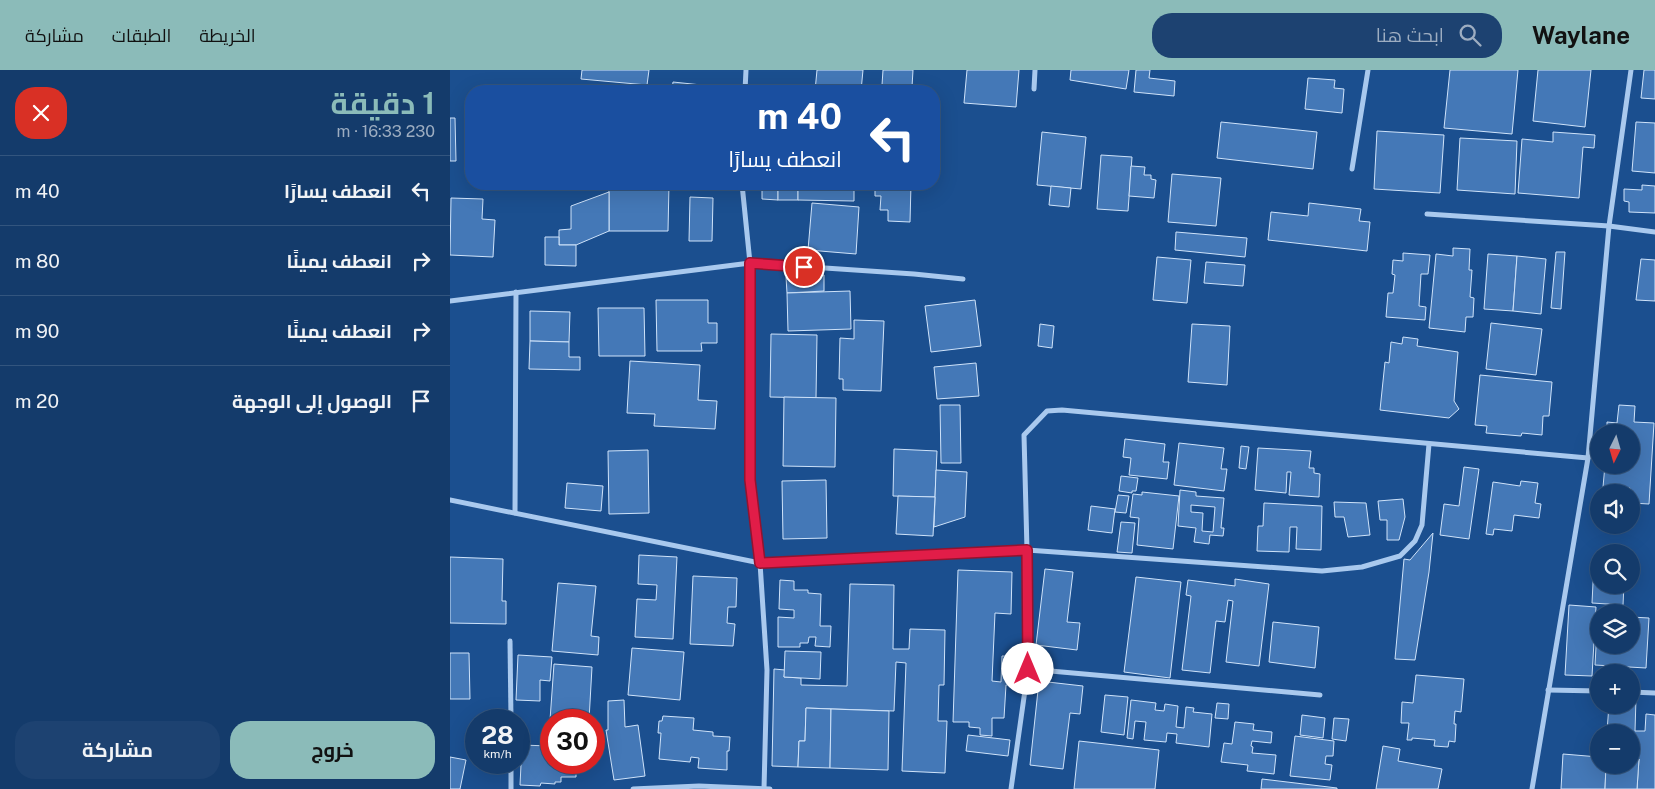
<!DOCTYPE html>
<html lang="ar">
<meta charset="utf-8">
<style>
:root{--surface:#143b6b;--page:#1d4271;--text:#f1f3f6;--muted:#9dadc1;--line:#33557e;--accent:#8bbbb9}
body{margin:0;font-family:"Public Sans",Cairo,sans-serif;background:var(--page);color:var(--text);direction:rtl;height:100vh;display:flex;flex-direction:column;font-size:19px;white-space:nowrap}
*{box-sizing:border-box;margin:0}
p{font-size:16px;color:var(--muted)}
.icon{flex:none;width:28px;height:28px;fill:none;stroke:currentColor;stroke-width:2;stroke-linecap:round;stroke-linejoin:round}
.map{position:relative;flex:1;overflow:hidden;direction:ltr}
.side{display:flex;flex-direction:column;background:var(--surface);width:450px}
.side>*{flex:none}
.top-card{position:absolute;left:15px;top:15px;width:475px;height:105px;border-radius:20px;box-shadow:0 5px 20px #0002,0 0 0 1px var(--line);direction:rtl;background:#1a4fa0;color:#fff;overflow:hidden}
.needle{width:32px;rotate:185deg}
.tools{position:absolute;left:1140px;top:354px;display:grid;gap:10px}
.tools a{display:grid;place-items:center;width:50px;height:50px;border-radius:50%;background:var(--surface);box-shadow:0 5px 20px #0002,0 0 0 1px var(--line);font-size:25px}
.speed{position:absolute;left:15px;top:639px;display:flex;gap:10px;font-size:25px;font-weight:700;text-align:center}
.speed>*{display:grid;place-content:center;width:65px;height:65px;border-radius:50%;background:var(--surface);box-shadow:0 5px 20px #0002,0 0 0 1px var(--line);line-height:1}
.speed small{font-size:12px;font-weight:400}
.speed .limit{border:8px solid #d22;background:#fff;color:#111}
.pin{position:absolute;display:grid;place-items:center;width:42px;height:42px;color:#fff;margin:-21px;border:2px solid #fff;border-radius:50%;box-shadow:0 1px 5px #0007}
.me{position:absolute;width:55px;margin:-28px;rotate:0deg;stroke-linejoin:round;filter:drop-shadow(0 0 4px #0008)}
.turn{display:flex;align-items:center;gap:18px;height:105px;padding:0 15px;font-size:22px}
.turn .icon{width:65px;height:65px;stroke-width:2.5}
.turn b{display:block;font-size:35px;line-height:42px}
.round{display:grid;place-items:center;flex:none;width:52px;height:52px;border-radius:20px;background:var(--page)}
.overview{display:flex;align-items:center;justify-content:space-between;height:85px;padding:0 15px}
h1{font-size:30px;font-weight:700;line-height:38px;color:var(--accent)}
.cta{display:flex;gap:10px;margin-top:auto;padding:10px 15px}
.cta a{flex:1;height:58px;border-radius:20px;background:var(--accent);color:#111;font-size:20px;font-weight:700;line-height:58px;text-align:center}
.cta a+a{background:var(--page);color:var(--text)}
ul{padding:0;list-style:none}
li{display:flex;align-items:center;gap:15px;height:70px;padding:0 15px;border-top:1px solid var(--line)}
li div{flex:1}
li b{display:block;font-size:19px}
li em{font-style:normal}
header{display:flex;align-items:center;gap:30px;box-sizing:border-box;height:70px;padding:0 25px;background:var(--accent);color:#111}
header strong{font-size:24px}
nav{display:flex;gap:28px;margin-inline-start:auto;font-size:18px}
.search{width:350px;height:45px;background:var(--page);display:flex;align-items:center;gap:12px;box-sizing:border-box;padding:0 18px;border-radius:20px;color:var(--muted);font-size:19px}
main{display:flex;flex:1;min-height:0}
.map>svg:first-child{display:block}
</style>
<header>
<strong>Waylane</strong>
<div class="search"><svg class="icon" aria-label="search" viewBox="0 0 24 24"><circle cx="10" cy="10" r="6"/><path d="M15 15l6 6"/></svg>ابحث هنا</div>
<nav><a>الخريطة</a><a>الطبقات</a><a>مشاركة</a></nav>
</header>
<main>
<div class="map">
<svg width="1205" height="719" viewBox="0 0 1205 719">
<rect width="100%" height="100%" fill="#1b4f8f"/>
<g fill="#4478b7" stroke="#cfe3fa" fill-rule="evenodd">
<polygon points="132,0 199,0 197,15 131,9"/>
<polygon points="367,0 413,0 411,21 365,21"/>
<polygon points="433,0 463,0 462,17 432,15"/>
<polygon points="517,0 569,0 566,37 514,33"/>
<polygon points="621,0 679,0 676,19 620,10"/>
<polygon points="686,0 700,0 699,8 725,11 724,26 684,22"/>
<polygon points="1000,0 1068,0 1062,64 994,58"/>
<polygon points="1088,0 1141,0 1135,57 1083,51"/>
<polygon points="1194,0 1205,0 1205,29 1191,28"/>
<polygon points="858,8 885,10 884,18 894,19 892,43 855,39"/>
<polygon points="223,12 261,16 260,21 222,21"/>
<polygon points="310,17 359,21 310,21"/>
<polygon points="17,44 21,44 21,90 19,90"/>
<polygon points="0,48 5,48 6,91 0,91"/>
<polygon points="771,52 867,62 863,99 767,88"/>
<polygon points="1186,52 1205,53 1205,103 1182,101"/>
<polygon points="927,61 994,65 990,123 924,119"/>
<polygon points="592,62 636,67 631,119 587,115"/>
<polygon points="1103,62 1145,65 1144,78 1133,77 1129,128 1068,123 1072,69 1103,72"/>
<polygon points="1010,68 1067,71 1065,124 1007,120"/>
<polygon points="651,85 682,87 678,141 647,139"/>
<polygon points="681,96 695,97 694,105 701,105 701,109 706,110 704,128 679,126"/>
<polygon points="722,104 771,108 766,156 718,152"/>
<polygon points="159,114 219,114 218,161 159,161"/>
<polygon points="312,114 328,114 328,130 312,129"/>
<rect x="328" y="114" width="20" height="16"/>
<polygon points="348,114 404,114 404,131 348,130"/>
<polygon points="425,114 461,114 460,152 438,151 438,140 430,140 431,126 425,126"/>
<polygon points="1192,115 1205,116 1205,143 1179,142 1179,132 1174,131 1174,119 1192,120"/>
<polygon points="601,116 621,118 619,137 599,135"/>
<polygon points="159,122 159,161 126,175 109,175 109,160 121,159 121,136"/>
<polygon points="240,127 263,128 262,171 239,171"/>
<polygon points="1,128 33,129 32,149 45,150 43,187 0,185"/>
<polygon points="362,133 409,137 406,184 358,180"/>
<polygon points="859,133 911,139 909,151 920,152 917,181 818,170 821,142 858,146"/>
<polygon points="726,162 797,168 795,187 725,180"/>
<polygon points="95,167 109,167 109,175 126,175 126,196 95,195"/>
<polygon points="1003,178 1020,179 1019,200 1022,200 1020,227 1024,228 1023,247 1016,247 1015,262 979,258 986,184 1003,186"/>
<polygon points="1106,182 1115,182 1111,239 1101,238"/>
<polygon points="953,183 980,185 978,204 971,204 969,236 976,237 975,250 936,247 938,223 943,223 945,205 942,204 943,190 953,191"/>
<polygon points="1038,184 1067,186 1063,241 1034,239"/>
<polygon points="1067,186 1096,189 1091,244 1063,241"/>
<polygon points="707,187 741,190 737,233 703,230"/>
<polygon points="1191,189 1205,190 1205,231 1186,230"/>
<polygon points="756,192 795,195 793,216 754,213"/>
<polygon points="374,205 374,221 337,223 336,207"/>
<polygon points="400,221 401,259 338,261 337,223"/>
<polygon points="206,230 258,230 258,253 267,253 267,273 251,273 252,281 207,281"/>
<polygon points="525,230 531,276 481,282 475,236"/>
<polygon points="148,238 194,238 195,286 149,286"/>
<polygon points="80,241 120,242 119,272 80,271"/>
<polygon points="404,250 434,251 431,321 393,320 393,309 389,309 390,268 404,269"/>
<polygon points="1041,253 1092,259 1086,305 1036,299"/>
<polygon points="590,254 604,256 602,278 588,276"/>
<polygon points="742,254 780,256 777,315 738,312"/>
<polygon points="321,264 367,265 366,328 320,327"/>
<polygon points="953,267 968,269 967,276 1008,282 1004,331 1009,339 999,348 930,340 935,292 939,293 941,272 952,274"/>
<polygon points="80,271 119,272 119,287 130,287 130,300 79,299"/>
<polygon points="180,291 250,295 248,330 267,331 265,359 204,356 205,344 177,343"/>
<polygon points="526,293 529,326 487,329 484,297"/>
<polygon points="1030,305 1102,312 1099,346 1093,346 1092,365 1072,363 1071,366 1036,363 1037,356 1025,355"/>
<polygon points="334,327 386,328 385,397 333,396"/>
<polygon points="490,335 510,335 511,393 491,393"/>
<polygon points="1169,335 1185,336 1184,352 1204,353 1199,434 1181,433 1180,418 1153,417 1155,395 1181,395 1181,362 1157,362 1157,352 1167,353"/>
<polygon points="675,369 715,374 713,392 719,392 717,409 679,405 681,388 673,387"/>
<polygon points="729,373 774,378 771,399 777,399 774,421 724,415"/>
<polygon points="791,376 799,377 796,399 789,398"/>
<polygon points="808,378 861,381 859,398 864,398 864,403 870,404 869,427 839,425 841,402 837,402 836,423 805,420"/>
<polygon points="444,379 487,381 485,427 443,426"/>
<polygon points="198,380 199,443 159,444 158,381"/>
<polygon points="1014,397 1029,399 1019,469 990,465 994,434 1009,436"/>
<polygon points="486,400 517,402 515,447 484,457"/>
<polygon points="671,406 688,408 686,421 682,421 682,423 669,421"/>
<polygon points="376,410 377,468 333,469 332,411"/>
<polygon points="1071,411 1088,413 1085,433 1091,434 1089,448 1064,445 1062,461 1044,459 1043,465 1036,464 1043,412 1070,416"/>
<polygon points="117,413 153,416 151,441 115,438"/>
<path d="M730,420L746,422V426L774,428L771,458H774L773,466L760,465L759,474L744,472L746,458L728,456ZM741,435L765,437L763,462L752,461L753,443L741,442Z"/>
<polygon points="692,422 729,426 723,479 687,475 689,448 680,447 683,424 692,425"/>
<polygon points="668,425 679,426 676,443 665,442"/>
<polygon points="448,426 485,427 483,466 446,464"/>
<polygon points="953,429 955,447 949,470 937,470 937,450 930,450 928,431"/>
<polygon points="884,432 916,433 920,465 898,467 894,447 885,447"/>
<polygon points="814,433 872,436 871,480 846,479 847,457 840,457 839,482 807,481 808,456 813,456"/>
<polygon points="641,436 665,439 662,463 638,460"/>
<polygon points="671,452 685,453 682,483 667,482"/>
<polygon points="983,463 979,502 965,590 945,589 954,489 960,490"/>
<polygon points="189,485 227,487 223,569 185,567 187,529 206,530 207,515 188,514"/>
<polygon points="0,487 53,489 52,531 56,531 56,554 0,553"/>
<polygon points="1144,493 1149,494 1149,515 1174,515 1173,535 1142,533"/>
<polygon points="595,499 623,502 617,552 630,553 627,580 586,575"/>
<polygon points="508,500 562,502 561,544 545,543 542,611 551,612 552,586 564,586 563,615 556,615 554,648 542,648 542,666 530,665 530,658 519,657 519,652 503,652"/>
<polygon points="243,506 287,508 286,537 278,537 277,553 285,554 283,576 240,574"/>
<polygon points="686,507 731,512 720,608 674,602"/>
<polygon points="785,509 819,514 809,596 776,592 783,531 778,530 775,552 766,551 760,603 732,600 741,526 736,525 738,510 785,516"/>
<polygon points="330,510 344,511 344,520 358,520 358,523 371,524 370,556 381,556 380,577 365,576 366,567 359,567 358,573 350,573 350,577 328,577 328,547 344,548 344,540 329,539"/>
<polygon points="108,513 146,516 141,566 149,567 148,585 102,581"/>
<polygon points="400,514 444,515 443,579 459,579 460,559 495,560 494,615 489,615 488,651 497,651 495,703 452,701 456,593 446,592 444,641 356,638 355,671 349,671 348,697 322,696 324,599 335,600 334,607 351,608 351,615 397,616"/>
<polygon points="1119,535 1146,537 1142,606 1115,605"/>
<polygon points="1181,547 1199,548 1196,598 1145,595 1147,559 1149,559 1149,575 1181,575"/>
<polygon points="823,552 869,557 865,598 819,592"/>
<polygon points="182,578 234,582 230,630 178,625"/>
<polygon points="335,581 371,582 370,609 334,607"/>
<polygon points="0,583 19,583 20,629 0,629"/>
<polygon points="68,585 102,587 100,611 90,610 90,631 66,630"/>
<polygon points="104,594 142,597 139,650 101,650 101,664 99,664"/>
<polygon points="966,605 1014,609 1011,642 1005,641 1004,654 1006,654 1005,672 999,671 998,677 984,676 985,670 962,668 962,670 957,670 959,653 951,653 952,632 963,633"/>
<polygon points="589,611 633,616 630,644 620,643 613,699 580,695"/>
<polygon points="655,625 678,627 674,665 651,662"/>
<polygon points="1181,628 1186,628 1185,661 1195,661 1196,644 1205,645 1205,719 1187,719 1189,689 1181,689 1181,662 1157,661 1159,635 1181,635"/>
<polygon points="174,630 175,657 188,655 195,706 164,710 156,660 158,660 158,631"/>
<polygon points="681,630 706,633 705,640 714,641 715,634 728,636 726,657 734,658 736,637 744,638 743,642 762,644 759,677 726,673 727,664 717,663 716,672 694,670 696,652 685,651 683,669 677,668"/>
<polygon points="767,633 779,634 778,649 765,648"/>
<polygon points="356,638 381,639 380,698 348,697 349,671 355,671"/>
<polygon points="381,639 439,641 438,700 380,698"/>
<polygon points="852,645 875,648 873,668 850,665"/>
<polygon points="213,646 244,648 243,660 263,662 263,666 280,667 279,681 277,681 277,700 248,698 249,688 241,687 240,692 209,689 211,663 208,663 209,651 212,651"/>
<polygon points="884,648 899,649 896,671 882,669"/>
<polygon points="785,652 804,654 803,660 822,662 821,673 802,671 801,676 803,677 802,683 826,685 824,704 797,701 798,695 771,692 774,673 782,674"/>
<polygon points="518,665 560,670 558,686 516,681"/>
<polygon points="845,666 884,671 883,686 876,686 875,694 882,695 880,710 840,706"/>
<polygon points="629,671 709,680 705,719 624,719"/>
<polygon points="72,675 99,676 98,679 101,679 101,692 134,692 133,698 126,698 126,707 111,707 111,712 105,712 105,714 91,713 90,716 70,715"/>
<polygon points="933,676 950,679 948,691 992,699 988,719 926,719"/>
<polygon points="1113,684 1149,687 1149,695 1156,695 1155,719 1111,719"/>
<polygon points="0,687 16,690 10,719 0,719"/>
<polygon points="1181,689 1189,689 1187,719 1155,719 1156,695 1181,695"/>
<polygon points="812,709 887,718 887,719 811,719"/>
</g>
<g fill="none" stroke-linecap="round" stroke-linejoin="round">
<g stroke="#a9c9ee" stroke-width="5">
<polyline points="584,19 585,0"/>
<polyline points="295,21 296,0"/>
<polyline points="902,99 918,0"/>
<polyline points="292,114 300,193 300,410 310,493 317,600 314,719"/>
<polyline points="977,144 1159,156 1205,162"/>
<polyline points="0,231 300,193 464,204 513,209"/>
<polyline points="0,430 310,493 577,480 872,501 912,497 950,486 965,471 972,455 979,374"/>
<polyline points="65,443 66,222"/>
<polyline points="60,571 61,650"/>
<polyline points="578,599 870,625"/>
<polyline points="1098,620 1149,621"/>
<polyline points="1181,622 1205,623"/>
<polyline points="61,719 61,692"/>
<polyline points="183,719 249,716 320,719"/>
<polyline points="561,719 578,599 577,480 574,365 597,341 612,340 1138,388"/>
<polyline points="1082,719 1138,388 1159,156 1181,0"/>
</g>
</g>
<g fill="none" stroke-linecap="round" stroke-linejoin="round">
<g stroke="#92132f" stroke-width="12">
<polyline id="route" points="354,197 300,193 300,410 310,493 577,480 578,599"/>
</g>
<use href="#route" stroke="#e11d48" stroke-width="9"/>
</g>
</svg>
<div class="tools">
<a><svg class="needle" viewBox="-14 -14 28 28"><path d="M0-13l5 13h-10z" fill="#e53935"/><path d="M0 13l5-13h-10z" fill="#9dadc1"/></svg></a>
<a><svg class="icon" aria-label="sound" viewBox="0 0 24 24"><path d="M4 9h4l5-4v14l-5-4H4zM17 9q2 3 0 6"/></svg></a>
<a><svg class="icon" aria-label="search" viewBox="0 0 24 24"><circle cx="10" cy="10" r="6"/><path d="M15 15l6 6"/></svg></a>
<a><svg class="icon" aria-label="layers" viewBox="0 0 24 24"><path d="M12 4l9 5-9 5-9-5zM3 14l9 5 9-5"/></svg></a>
<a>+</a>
<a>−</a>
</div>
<div class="speed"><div>28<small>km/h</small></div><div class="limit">30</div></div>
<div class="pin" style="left:354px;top:197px;background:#d93025"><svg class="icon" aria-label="arrive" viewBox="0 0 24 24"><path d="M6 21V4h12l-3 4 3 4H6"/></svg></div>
<svg class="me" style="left:578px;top:599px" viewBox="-20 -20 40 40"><circle r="19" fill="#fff"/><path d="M0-13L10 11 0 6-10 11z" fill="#e11d48"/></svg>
<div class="top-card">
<div class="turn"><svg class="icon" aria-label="left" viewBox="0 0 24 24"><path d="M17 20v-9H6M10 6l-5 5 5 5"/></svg><div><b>40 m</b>انعطف يسارًا</div></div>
</div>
</div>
<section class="side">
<div class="overview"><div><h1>1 دقيقة</h1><p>230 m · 16:33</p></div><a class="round" style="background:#d93025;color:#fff"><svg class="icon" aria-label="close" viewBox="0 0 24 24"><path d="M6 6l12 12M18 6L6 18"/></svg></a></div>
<ul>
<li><svg class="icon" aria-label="left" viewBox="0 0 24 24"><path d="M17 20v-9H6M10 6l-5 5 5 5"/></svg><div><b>انعطف يسارًا</b></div><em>40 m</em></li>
<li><svg class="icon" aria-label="right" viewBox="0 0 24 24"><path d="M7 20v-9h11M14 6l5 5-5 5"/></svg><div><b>انعطف يمينًا</b></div><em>80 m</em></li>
<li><svg class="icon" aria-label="right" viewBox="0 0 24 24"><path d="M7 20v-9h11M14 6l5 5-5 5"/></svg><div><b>انعطف يمينًا</b></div><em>90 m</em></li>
<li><svg class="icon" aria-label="arrive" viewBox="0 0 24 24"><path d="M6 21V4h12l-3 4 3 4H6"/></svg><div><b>الوصول إلى الوجهة</b></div><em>20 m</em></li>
</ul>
<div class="cta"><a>خروج</a><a>مشاركة</a></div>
</section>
</main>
